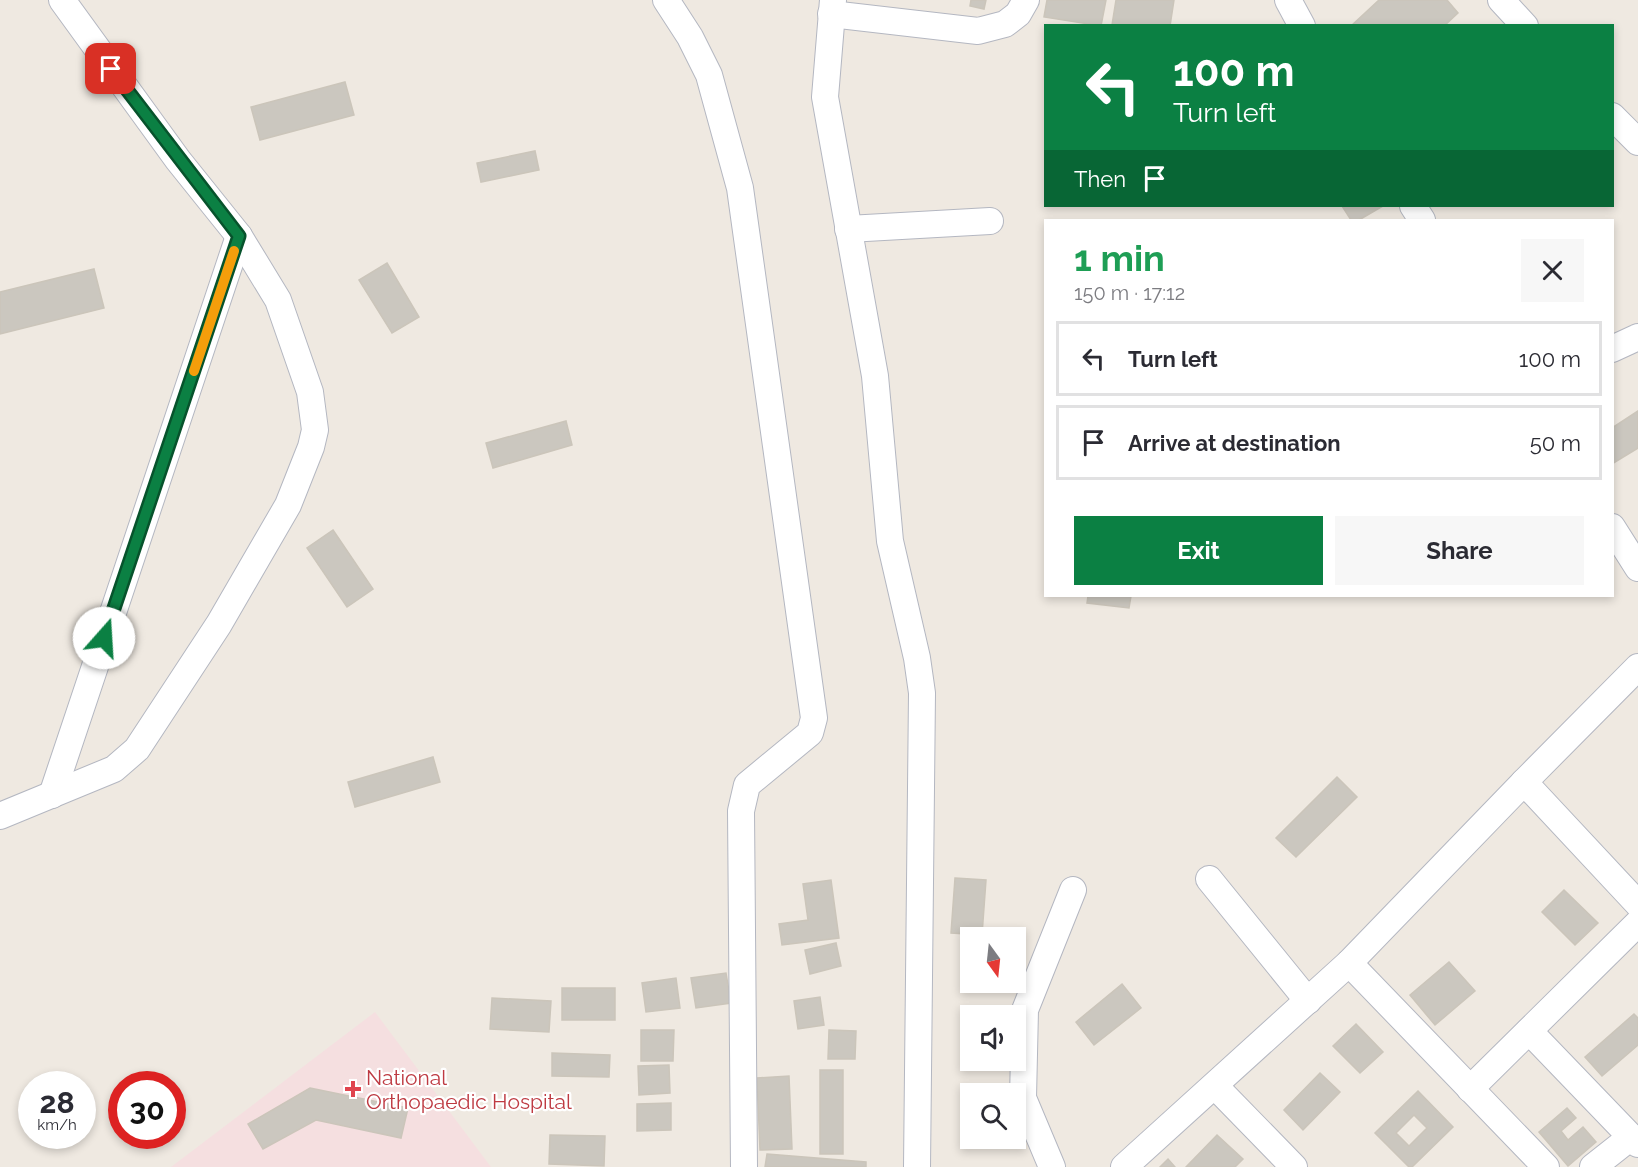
<!DOCTYPE html>
<meta charset="utf-8">
<style>
:root{--surface:#fff;--page:#f7f7f7;--text:#2b2b33;--muted:#7c7c81;--line:#e1e1e2;--accent:#0b8043}
body{margin:0;font-family:Raleway,sans-serif;background:var(--page);color:var(--text);height:100vh;display:flex;flex-direction:column;font-size:22px;white-space:nowrap}
*{box-sizing:border-box;margin:0}
p{font-size:20px;color:var(--muted)}
.icon{flex:none;width:33px;height:33px;fill:none;stroke:currentColor;stroke-width:2;stroke-linecap:round;stroke-linejoin:round}
.map{position:relative;flex:1;overflow:hidden}
.sheet{position:absolute;left:1044px;top:219px;width:570px;height:378px;display:flex;flex-direction:column;background:var(--surface);border-radius:0px;box-shadow:0 3px 9px #0003}
.sheet>*{flex:none}
.top-card{position:absolute;left:1044px;top:24px;width:570px;height:183px;border-radius:0px;box-shadow:0 3px 9px #0003;background:#0b8043;color:#fff;overflow:hidden}
.needle{width:39px;rotate:165deg}
.fabs{position:absolute;left:960px;top:927px;display:grid;gap:12px}
.fabs a{display:grid;place-items:center;width:66px;height:66px;border-radius:0px;background:var(--surface);box-shadow:0 3px 9px #0003;font-size:30px}
.speed{position:absolute;left:18px;top:1071px;display:flex;gap:12px;font-size:30px;font-weight:700;text-align:center}
.speed>*{display:grid;place-content:center;width:78px;height:78px;border-radius:50%;background:var(--surface);box-shadow:0 3px 9px #0003;line-height:1}
.speed small{font-size:15px;font-weight:400}
.speed .limit{border:9px solid #d22;background:#fff;color:#111}
.pin{position:absolute;display:grid;place-items:center;width:51px;height:51px;color:#fff;margin:-26px;border-radius:12px;box-shadow:0 3px 9px #0006}
.me{position:absolute;width:66px;margin:-33px;rotate:19deg;stroke-linejoin:round;filter:drop-shadow(0 0 4px #0008)}
.turn{display:flex;align-items:center;gap:21px;height:126px;padding:0 30px;font-size:27px}
.turn .icon{width:78px;height:78px;stroke-width:2.5}
.turn b{display:block;font-size:42px;line-height:51px}
.then{display:flex;align-items:center;height:57px;padding:0 30px;background:#0003;gap:12px;font-size:22px}
.round{display:grid;place-items:center;flex:none;width:63px;height:63px;border-radius:0px;background:var(--page)}
.summary{display:flex;align-items:center;justify-content:space-between;height:102px;padding:0 30px}
h1{font-size:36px;font-weight:700;line-height:45px;color:#1e9e55}
.cta{display:flex;gap:12px;margin-top:auto;padding:12px 30px}
.cta a{flex:1;height:69px;border-radius:0px;background:var(--accent);color:#fff;font-size:24px;font-weight:700;line-height:69px;text-align:center}
.cta a+a{background:var(--page);color:var(--text)}
ul{padding:0;list-style:none}
li{display:flex;align-items:center;gap:18px;height:75px;margin:0 12px 9px;padding:0 18px;border:3px solid var(--line);border-radius:0px}
li div{flex:1}
li b{display:block;font-size:22px}
li em{font-style:normal}
.map>svg:first-child{display:block}
</style>
<div class="map">
<svg width="1638" height="1167" viewBox="0 0 1638 1167">
<rect width="100%" height="100%" fill="#efe9e1"/>
<polygon fill="#f5dfe0" points="375,1012 491,1167 171,1167"/>
<g fill="#cbc7bf" stroke="#cbc5ba" stroke-width="1.5" fill-rule="evenodd">
<polygon points="971,0 986,0 984,9 970,6"/>
<polygon points="1047,0 1106,0 1101,26 1044,17"/>
<polygon points="1116,0 1174,0 1170,26 1112,25"/>
<polygon points="1379,0 1447,0 1458,13 1444,26 1351,26"/>
<polygon points="345,82 354,115 260,140 251,107"/>
<polygon points="535,151 539,170 481,182 477,163"/>
<polygon points="1342,206 1383,206 1359,220 1351,220"/>
<polygon points="387,263 419,317 392,333 359,280"/>
<polygon points="94,269 104,308 0,334 0,292"/>
<polygon points="1638,411 1638,448 1612,464 1612,428"/>
<polygon points="566,421 572,445 493,468 486,443"/>
<polygon points="333,530 373,589 347,607 307,548"/>
<polygon points="1088,596 1131,596 1129,608 1087,603"/>
<polygon points="433,757 440,782 355,807 348,782"/>
<polygon points="1337,777 1357,797 1296,857 1276,838"/>
<polygon points="955,878 986,880 982,935 951,933"/>
<polygon points="831,880 839,938 782,945 779,924 808,920 803,884"/>
<polygon points="1564,890 1598,923 1575,945 1542,912"/>
<polygon points="836,943 841,966 810,974 805,950"/>
<polygon points="1449,962 1475,991 1435,1025 1410,995"/>
<polygon points="726,973 731,1003 696,1008 691,978"/>
<polygon points="676,978 680,1008 646,1012 642,983"/>
<polygon points="1122,984 1141,1008 1094,1045 1076,1022"/>
<rect x="562" y="988" width="53" height="32"/>
<polygon points="820,997 824,1025 798,1029 794,1001"/>
<polygon points="492,998 551,1001 549,1032 490,1029"/>
<polygon points="1634,1014 1638,1018 1638,1045 1602,1076 1585,1057"/>
<polygon points="1356,1024 1383,1052 1360,1073 1333,1046"/>
<polygon points="641,1030 674,1030 673,1061 641,1061"/>
<polygon points="829,1030 856,1031 855,1059 828,1059"/>
<polygon points="552,1053 610,1055 609,1077 552,1076"/>
<polygon points="669,1065 670,1093 639,1095 638,1066"/>
<rect x="820" y="1070" width="23" height="84"/>
<polygon points="1320,1073 1340,1092 1303,1130 1284,1110"/>
<polygon points="789,1076 792,1149 760,1150 757,1078"/>
<polygon points="310,1088 408,1108 401,1138 316,1120 263,1149 248,1124"/>
<path d="M1418,1091L1453,1127L1412,1167H1409L1375,1133ZM1414,1115L1427,1128L1409,1146L1396,1133Z"/>
<polygon points="671,1103 671,1130 637,1131 637,1104"/>
<polygon points="1567,1108 1576,1118 1561,1131 1568,1140 1583,1127 1596,1142 1568,1166 1539,1132"/>
<polygon points="550,1135 605,1136 604,1166 549,1164"/>
<polygon points="1217,1135 1243,1159 1235,1167 1186,1167"/>
<polygon points="767,1154 866,1162 866,1167 765,1167"/>
<polygon points="1168,1159 1175,1167 1160,1167"/>
</g>
<g fill="none" stroke-linecap="round" stroke-linejoin="round">
<g stroke="#b4b7c1" stroke-width="28">
<g id="street">
<polyline points="666,0 690,37 709,75 740,188 814,718 810,733 747,785 741,811 744,1167"/>
<polyline points="833,0 825,97 875,376 890,541 917,658 922,693 917,1167"/>
<polyline points="1288,0 1302,26"/>
<polyline points="1501,0 1525,26"/>
<polyline points="831,14 978,31 1005,24 1018,14 1026,0"/>
<polyline points="1612,116 1638,142"/>
<polyline points="1413,206 1422,220"/>
<polyline points="848,229 990,221"/>
<polyline points="1612,349 1638,337"/>
<polyline points="1612,527 1638,568"/>
<polyline points="1524,782 1638,667"/>
<polyline points="52,795 239,236"/>
<polyline points="0,816 114,769 137,749 219,624 288,505 311,447 315,430 310,392 278,300 239,236 178,160 62,0"/>
<polyline points="1209,879 1308,1001"/>
<polyline points="1349,963 1546,1167"/>
<polyline points="1529,1031 1631,1137"/>
<polyline points="1215,1086 1294,1167"/>
<polyline points="1470,1089 1638,923"/>
<polyline points="1052,1167 1023,1098 1025,1010 1073,890"/>
<polyline points="1124,1167 1349,963 1524,782 1638,904"/>
<polyline points="1593,1167 1631,1137 1638,1144"/>
</g>
</g>
<use href="#street" stroke="#fff" stroke-width="26"/>
</g>
<g fill="none" stroke-linecap="round" stroke-linejoin="round">
<g stroke="#07532c" stroke-width="15">
<polyline id="route" points="104,638 239,236 111,69"/>
</g>
<use href="#route" stroke="#0b8043" stroke-width="10"/>
<polyline stroke="#f59e0b" stroke-width="10" points="194,371 234,251"/>
</g>
<path fill="#e0444e" stroke="#fff" stroke-width="2" d="M350 1080h6v6h6v6h-6v6h-6v-6h-6v-6h6z"/>
<g text-anchor="middle" dominant-baseline="central" stroke-width="4.5" stroke-linejoin="round" paint-order="stroke">
<g font-size="21" fill="#be3a42" stroke="#fff" text-anchor="start">
<text x="366" y="1077">National<tspan x="366" dy="24">Orthopaedic Hospital</tspan></text>
</g>
</g>
</svg>
<div class="fabs">
<a><svg class="needle" viewBox="-14 -14 28 28"><path d="M0-13l5 13h-10z" fill="#e53935"/><path d="M0 13l5-13h-10z" fill="#7c7c81"/></svg></a>
<a><svg class="icon" aria-label="sound" viewBox="0 0 24 24"><path d="M4 9h4l5-4v14l-5-4H4zM17 9q2 3 0 6"/></svg></a>
<a><svg class="icon" aria-label="search" viewBox="0 0 24 24"><circle cx="10" cy="10" r="6"/><path d="M15 15l6 6"/></svg></a>
</div>
<div class="speed"><div>28<small>km/h</small></div><div class="limit">30</div></div>
<div class="pin" style="left:111px;top:69px;background:#d93025"><svg class="icon" aria-label="arrive" viewBox="0 0 24 24"><path d="M6 21V4h12l-3 4 3 4H6"/></svg></div>
<svg class="me" style="left:104px;top:638px" viewBox="-20 -20 40 40"><circle r="19" fill="#fff"/><path d="M0-13L10 11 0 6-10 11z" fill="#0b8043"/></svg>
<div class="top-card">
<div class="turn"><svg class="icon" aria-label="left" viewBox="0 0 24 24"><path d="M17 20v-9H6M10 6l-5 5 5 5"/></svg><div><b>100 m</b>Turn left</div></div>
<div class="then">Then<svg class="icon" aria-label="arrive" viewBox="0 0 24 24"><path d="M6 21V4h12l-3 4 3 4H6"/></svg></div>
</div>
<section class="sheet">
<div class="summary"><div><h1>1 min</h1><p>150 m · 17:12</p></div><a class="round"><svg class="icon" aria-label="close" viewBox="0 0 24 24"><path d="M6 6l12 12M18 6L6 18"/></svg></a></div>
<ul>
<li><svg class="icon" aria-label="left" viewBox="0 0 24 24"><path d="M17 20v-9H6M10 6l-5 5 5 5"/></svg><div><b>Turn left</b></div><em>100 m</em></li>
<li><svg class="icon" aria-label="arrive" viewBox="0 0 24 24"><path d="M6 21V4h12l-3 4 3 4H6"/></svg><div><b>Arrive at destination</b></div><em>50 m</em></li>
</ul>
<div class="cta"><a>Exit</a><a>Share</a></div>
</section>
</div>
